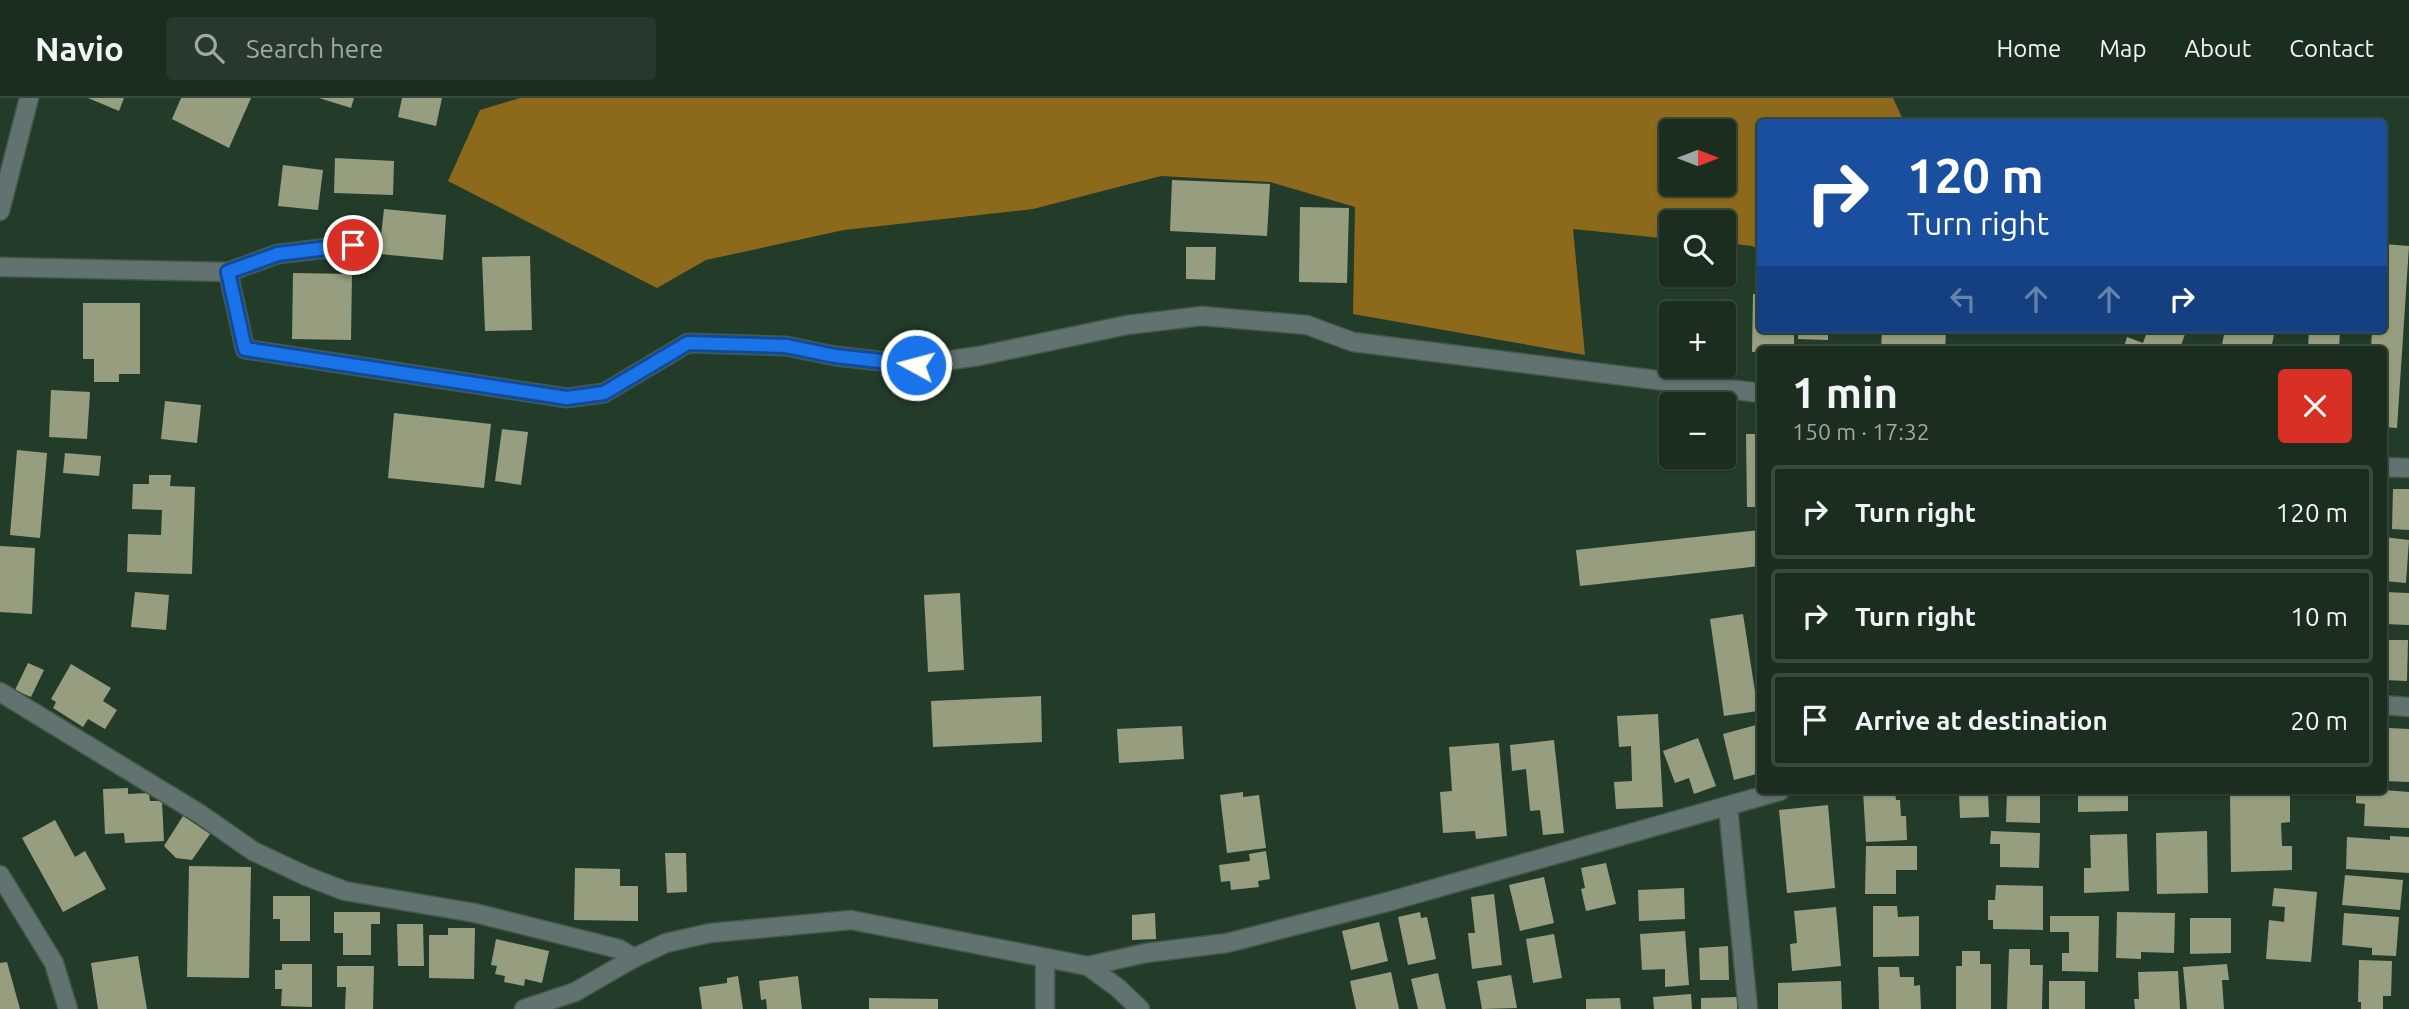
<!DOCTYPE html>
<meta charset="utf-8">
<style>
:root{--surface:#1a2d1f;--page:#27392c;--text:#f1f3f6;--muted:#9fa8a4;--line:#38493d}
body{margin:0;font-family:Ubuntu,sans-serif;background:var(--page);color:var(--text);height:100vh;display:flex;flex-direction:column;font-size:26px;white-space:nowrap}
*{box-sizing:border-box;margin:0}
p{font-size:23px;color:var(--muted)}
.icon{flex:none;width:38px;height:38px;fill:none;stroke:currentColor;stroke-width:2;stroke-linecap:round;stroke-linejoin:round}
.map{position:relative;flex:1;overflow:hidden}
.drawer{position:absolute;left:1757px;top:248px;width:630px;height:448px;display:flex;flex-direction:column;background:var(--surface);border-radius:7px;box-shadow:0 2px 5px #0004,0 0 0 2px var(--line)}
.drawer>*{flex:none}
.guide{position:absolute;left:1757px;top:21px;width:630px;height:214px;border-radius:7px;box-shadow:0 2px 5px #0004,0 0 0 2px var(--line);background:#1a4fa0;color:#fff;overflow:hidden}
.needle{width:46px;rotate:90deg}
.buttons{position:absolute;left:1659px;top:21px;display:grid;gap:14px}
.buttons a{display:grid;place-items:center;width:77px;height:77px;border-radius:7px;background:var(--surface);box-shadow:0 2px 5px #0004,0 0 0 2px var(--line);font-size:35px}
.pin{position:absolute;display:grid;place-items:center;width:60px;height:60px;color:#fff;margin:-30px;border:4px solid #fff;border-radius:50%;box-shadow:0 2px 7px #0007}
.me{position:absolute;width:77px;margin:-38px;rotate:277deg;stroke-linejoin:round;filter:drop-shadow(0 0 5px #0008)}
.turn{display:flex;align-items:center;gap:24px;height:147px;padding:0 35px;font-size:32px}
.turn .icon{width:91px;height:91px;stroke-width:2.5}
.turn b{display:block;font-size:49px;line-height:60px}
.lanes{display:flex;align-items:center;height:66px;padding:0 35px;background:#0003;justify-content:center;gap:35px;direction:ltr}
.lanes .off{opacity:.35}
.round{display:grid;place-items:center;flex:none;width:74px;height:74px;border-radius:7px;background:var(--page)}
.headline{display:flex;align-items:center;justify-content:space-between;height:119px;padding:0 35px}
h1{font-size:42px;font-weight:700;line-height:52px}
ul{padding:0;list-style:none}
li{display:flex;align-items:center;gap:21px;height:94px;margin:0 14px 10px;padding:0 21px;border:4px solid var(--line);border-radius:7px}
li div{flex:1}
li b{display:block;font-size:26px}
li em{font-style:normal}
header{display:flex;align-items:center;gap:42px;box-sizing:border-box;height:98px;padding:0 35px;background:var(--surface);border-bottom:2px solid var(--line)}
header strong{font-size:33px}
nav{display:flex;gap:38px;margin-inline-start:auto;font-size:24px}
.search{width:490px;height:63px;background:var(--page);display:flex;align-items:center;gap:18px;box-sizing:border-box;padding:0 24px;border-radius:7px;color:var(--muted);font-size:26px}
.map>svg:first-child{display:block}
</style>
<header>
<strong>Navio</strong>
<div class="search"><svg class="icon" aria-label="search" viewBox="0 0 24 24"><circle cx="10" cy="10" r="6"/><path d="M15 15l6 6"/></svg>Search here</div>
<nav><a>Home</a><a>Map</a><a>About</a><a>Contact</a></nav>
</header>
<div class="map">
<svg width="2409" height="911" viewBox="0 0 2409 911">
<rect width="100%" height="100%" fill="#233c29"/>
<path fill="#8c691b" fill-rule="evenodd" d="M520,0H1893L1904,24H1760V152L1752,148L1724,145V124H1671V141L1573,131L1585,257L1353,216L1355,109L1270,84L1161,78L1033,111L844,132L706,162L657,190L448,83L480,12ZM1671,33H1724V86H1671Z"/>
<g fill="#979e7f">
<polygon points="88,0 124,0 119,13"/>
<polygon points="181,0 251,0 229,50 172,21"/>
<polygon points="319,0 354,0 351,10"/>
<polygon points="402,0 442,0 436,28 398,19"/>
<polygon points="335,60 394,63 393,97 334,95"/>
<polygon points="283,67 323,72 318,112 278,108"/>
<polygon points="1172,82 1270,86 1267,138 1170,133"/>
<polygon points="1300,109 1349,110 1347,185 1299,184"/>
<polygon points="384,111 446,117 443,162 379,156"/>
<polygon points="2384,146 2409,148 2397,330 2384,329 2384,252 2371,252 2372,231 2384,231"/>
<polygon points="1186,149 1216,149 1215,182 1186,181"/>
<polygon points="530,158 532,232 485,233 482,159"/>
<polygon points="293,175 352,176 351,242 292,241"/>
<polygon points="1753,196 1760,196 1760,231 1794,231 1794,252 1752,254"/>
<polygon points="83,205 140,205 140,276 119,276 119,284 94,284 94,261 83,261"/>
<polygon points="1798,231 1828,231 1828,242 1798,241"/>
<polygon points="1882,231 1946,231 1945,252 1907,249 1906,252 1881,252"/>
<rect x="1981" y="231" width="25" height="6"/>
<polygon points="2148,231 2187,231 2181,247 2194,252 2123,252 2127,239 2143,245"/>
<polygon points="2225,231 2275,231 2271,252 2221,252"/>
<polygon points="2309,231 2340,231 2339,252 2308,252"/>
<polygon points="51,292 90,294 87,341 49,339"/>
<polygon points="165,303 201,307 197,345 161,341"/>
<polygon points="394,315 491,326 484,390 388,380"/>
<polygon points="502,331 528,334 521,387 495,383"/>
<polygon points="1746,336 1760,336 1760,409 1747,409"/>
<polygon points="17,352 47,355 40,440 10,437"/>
<polygon points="65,355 101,358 99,378 63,375"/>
<polygon points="149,377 171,377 170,388 195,389 192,476 127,474 128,436 161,437 162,412 132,411 133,386 149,386"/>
<polygon points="2393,391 2409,391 2409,432 2392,431"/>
<polygon points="1760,432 1760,468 1580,488 1576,452"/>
<polygon points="2384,439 2409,442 2406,485 2384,483"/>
<polygon points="0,448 35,450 32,516 0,514"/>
<polygon points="135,494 169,497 166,532 131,529"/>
<polygon points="2384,494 2409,495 2409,527 2384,526"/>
<polygon points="960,495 964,572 928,574 924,497"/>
<polygon points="1743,516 1758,613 1724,618 1710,521"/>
<polygon points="2384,542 2408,542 2407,583 2384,582"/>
<polygon points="28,565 44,572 31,599 15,592"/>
<polygon points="71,566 111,590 103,603 117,612 105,631 88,621 83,629 53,610 56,604 51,601"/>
<polygon points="1041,598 1042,644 933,649 931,603"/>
<polygon points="1658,616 1663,709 1616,711 1614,684 1632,683 1631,648 1619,649 1617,618"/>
<polygon points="1760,626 1760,675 1734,682 1723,636"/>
<polygon points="1182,628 1184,661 1119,665 1117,631"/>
<polygon points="2388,630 2409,631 2409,684 2384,683 2384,644 2387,645"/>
<polygon points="1698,640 1716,688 1694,696 1689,680 1675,685 1663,653"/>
<polygon points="1554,642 1564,735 1543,737 1540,712 1530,713 1526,671 1512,673 1510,647"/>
<polygon points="1499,645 1507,738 1476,741 1475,733 1443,735 1440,694 1452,693 1449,649"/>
<polygon points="128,690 128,696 149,695 150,703 162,703 164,743 125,745 124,735 105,736 103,691"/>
<polygon points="2384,692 2409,694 2409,730 2364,728 2365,706 2356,705 2356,693"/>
<polygon points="1863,693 1895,694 1896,702 1900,702 1901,718 1906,718 1907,742 1866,744"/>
<polygon points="1944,693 1988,693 1989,719 1960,720 1959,695 1945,696"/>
<polygon points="2007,693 2040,693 2040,725 2006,724"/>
<polygon points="2078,693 2128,693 2128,713 2078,714"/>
<polygon points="2230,693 2290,693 2290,724 2281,725 2282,748 2292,748 2292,772 2231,774"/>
<polygon points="1243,694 1243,699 1259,697 1266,750 1227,755 1220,697"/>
<polygon points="1828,707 1835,790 1787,795 1779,712"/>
<polygon points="183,718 210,736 192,762 176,760 164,748"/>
<polygon points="55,722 75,759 85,753 106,791 63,814 22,740"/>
<polygon points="1991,733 2040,735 2039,770 2000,769 2000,746 1990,746"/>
<polygon points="2207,733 2208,795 2157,796 2156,735"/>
<polygon points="2127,736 2129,793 2084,795 2084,770 2091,770 2090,737"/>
<polygon points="2390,738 2409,739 2409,775 2346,771 2347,739 2390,742"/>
<polygon points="1866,748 1917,748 1917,772 1896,772 1896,796 1865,796"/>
<polygon points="1266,753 1270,781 1258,783 1259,789 1231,792 1230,783 1221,784 1219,767 1250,763 1249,756"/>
<polygon points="665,755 686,755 687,794 667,795"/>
<polygon points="1606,765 1616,806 1586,813 1581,791 1585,790 1581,770"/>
<polygon points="189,768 251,769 249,880 187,879"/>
<polygon points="575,770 620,771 620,788 638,788 638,823 574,822"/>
<polygon points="2345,777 2403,782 2400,812 2342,807"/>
<polygon points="1544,779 1554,825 1520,833 1509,787"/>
<polygon points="1996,787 2043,788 2043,832 1993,831 1993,822 1988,822 1988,802 1995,802"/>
<polygon points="1684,790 1685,821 1639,823 1638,792"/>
<polygon points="2274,790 2317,794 2311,864 2266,861 2269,822 2284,824 2285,809 2272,808"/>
<polygon points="1494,796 1502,867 1472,871 1468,835 1475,835 1471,799"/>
<polygon points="273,798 310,798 310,843 280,843 280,821 273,821"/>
<polygon points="1873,808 1897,808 1898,819 1919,818 1919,858 1873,859"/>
<polygon points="1836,809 1841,868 1792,873 1790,846 1797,845 1794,813"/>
<polygon points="334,814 380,814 380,826 371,826 371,857 343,857 343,835 334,835"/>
<polygon points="1420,814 1421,820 1427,819 1436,861 1408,867 1398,819"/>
<polygon points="2117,814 2175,815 2174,855 2141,854 2141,861 2116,860"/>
<polygon points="1155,815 1156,841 1132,842 1132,817"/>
<polygon points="2344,815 2399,819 2396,858 2372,857 2372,850 2342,847"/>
<polygon points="2050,818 2099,818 2098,874 2062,873 2062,855 2069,855 2069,834 2050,834"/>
<polygon points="2190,820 2231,820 2231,855 2190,856"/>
<polygon points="1379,824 1388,863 1351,872 1342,833"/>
<polygon points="397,826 423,826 424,868 398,868"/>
<polygon points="448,830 475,830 474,881 429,880 429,837 448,837"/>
<polygon points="1685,833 1689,887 1665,889 1665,871 1642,872 1640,836"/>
<polygon points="1554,836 1562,880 1533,885 1526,841"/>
<polygon points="496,841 549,853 542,885 525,881 524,888 504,884 505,878 495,876 497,868 491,867"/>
<polygon points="1728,848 1729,882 1700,882 1699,850"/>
<polygon points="2009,851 2030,851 2030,867 2043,867 2042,911 2007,911"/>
<polygon points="1962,853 1980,853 1980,866 1991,866 1991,911 1956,911 1956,868 1962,868"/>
<polygon points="138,858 147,911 98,911 91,865"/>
<polygon points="2359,862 2392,863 2391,898 2383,898 2383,911 2361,911 2361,904 2358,904"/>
<polygon points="7,864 20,911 0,911 0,865"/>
<polygon points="282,866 312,866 312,909 281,908 282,891 275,891 275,872 282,872"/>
<polygon points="2227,866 2229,882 2222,882 2224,911 2187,911 2183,869"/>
<polygon points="337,868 374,868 373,911 345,911 346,889 337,889"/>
<polygon points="1878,869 1899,869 1900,879 1914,879 1914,888 1920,887 1921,911 1879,911"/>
<polygon points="2178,873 2180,911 2135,911 2134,901 2139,901 2138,874"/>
<polygon points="1391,874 1399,911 1356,911 1350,883"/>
<polygon points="1438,875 1446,911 1418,911 1411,881"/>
<polygon points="1511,877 1517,910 1482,911 1477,883"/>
<polygon points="738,878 743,911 702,911 699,889 727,885 727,880"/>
<polygon points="798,878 802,911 767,911 766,901 761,902 759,883"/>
<polygon points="1841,883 1842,911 1778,911 1778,885"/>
<rect x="2049" y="883" width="36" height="28"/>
<polygon points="1691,896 1692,911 1654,911 1653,899"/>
<polygon points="1737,899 1737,911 1701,911 1701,900"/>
<polygon points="869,900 938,901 938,911 869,911"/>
<polygon points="1620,900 1621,911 1586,911 1586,901"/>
</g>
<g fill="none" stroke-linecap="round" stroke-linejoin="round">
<g stroke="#435a48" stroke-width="21">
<g id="minor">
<polyline points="0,113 29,0"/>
<polyline points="0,169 228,174 278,156 353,147"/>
<polyline points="228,174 245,251 567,300 604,295 688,245 786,248 835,258 916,267 979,258 1127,227 1202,218 1307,227 1353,244 1760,295"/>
<polyline points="2384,369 2409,370"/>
<polyline points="0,594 200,716 253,753 306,778 345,793 475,815 619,851 634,860"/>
<polyline points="2384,607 2409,609"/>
<polyline points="1728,709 1748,911"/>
<polyline points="0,777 54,865 68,911"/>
<polyline points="1045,860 1045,911"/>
<polyline points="1088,868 1118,890 1140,911"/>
<polyline points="524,911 575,894 634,860 666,845 710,835 765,830 851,822 1088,868 1146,855 1227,845 1387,804 1780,693"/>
</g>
</g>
<use href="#minor" stroke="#627270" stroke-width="18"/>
</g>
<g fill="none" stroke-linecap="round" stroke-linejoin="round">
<g stroke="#114b97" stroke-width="18">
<polyline id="route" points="353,147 278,156 228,174 245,251 567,300 604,295 688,245 786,248 835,258 916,267"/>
</g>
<use href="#route" stroke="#1a73e8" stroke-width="12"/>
</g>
</svg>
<div class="buttons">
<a><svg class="needle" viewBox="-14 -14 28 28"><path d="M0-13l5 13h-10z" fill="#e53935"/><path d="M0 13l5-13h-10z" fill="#9fa8a4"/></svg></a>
<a><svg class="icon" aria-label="search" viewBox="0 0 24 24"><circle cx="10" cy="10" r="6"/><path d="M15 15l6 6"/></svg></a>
<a>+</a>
<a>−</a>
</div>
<div class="pin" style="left:353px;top:147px;background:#d93025"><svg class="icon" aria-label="arrive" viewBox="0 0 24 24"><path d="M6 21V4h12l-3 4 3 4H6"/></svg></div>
<svg class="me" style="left:916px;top:267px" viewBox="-20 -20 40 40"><circle r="17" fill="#1a73e8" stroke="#fff" stroke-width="3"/><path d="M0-11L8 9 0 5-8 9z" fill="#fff"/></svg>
<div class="guide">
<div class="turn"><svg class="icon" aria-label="right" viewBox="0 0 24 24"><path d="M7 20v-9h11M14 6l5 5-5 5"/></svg><div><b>120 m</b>Turn right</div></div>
<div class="lanes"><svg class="icon off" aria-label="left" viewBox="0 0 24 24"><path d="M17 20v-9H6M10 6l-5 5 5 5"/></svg><svg class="icon off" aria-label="ahead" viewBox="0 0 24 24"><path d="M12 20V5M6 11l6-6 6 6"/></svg><svg class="icon off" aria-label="ahead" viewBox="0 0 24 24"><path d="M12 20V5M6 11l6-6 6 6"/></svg><svg class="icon" aria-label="right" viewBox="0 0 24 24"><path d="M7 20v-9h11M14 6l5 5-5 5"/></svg></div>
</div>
<section class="drawer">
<div class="headline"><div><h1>1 min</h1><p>150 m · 17:32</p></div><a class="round" style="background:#d93025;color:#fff"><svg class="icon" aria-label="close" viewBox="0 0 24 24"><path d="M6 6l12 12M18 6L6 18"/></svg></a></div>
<ul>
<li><svg class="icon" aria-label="right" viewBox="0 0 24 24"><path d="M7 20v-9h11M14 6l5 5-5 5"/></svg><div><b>Turn right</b></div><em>120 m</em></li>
<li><svg class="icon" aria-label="right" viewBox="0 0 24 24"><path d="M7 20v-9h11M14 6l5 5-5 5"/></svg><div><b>Turn right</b></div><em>10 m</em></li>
<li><svg class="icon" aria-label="arrive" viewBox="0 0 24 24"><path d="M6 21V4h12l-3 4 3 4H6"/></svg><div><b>Arrive at destination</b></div><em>20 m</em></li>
</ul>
</section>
</div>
